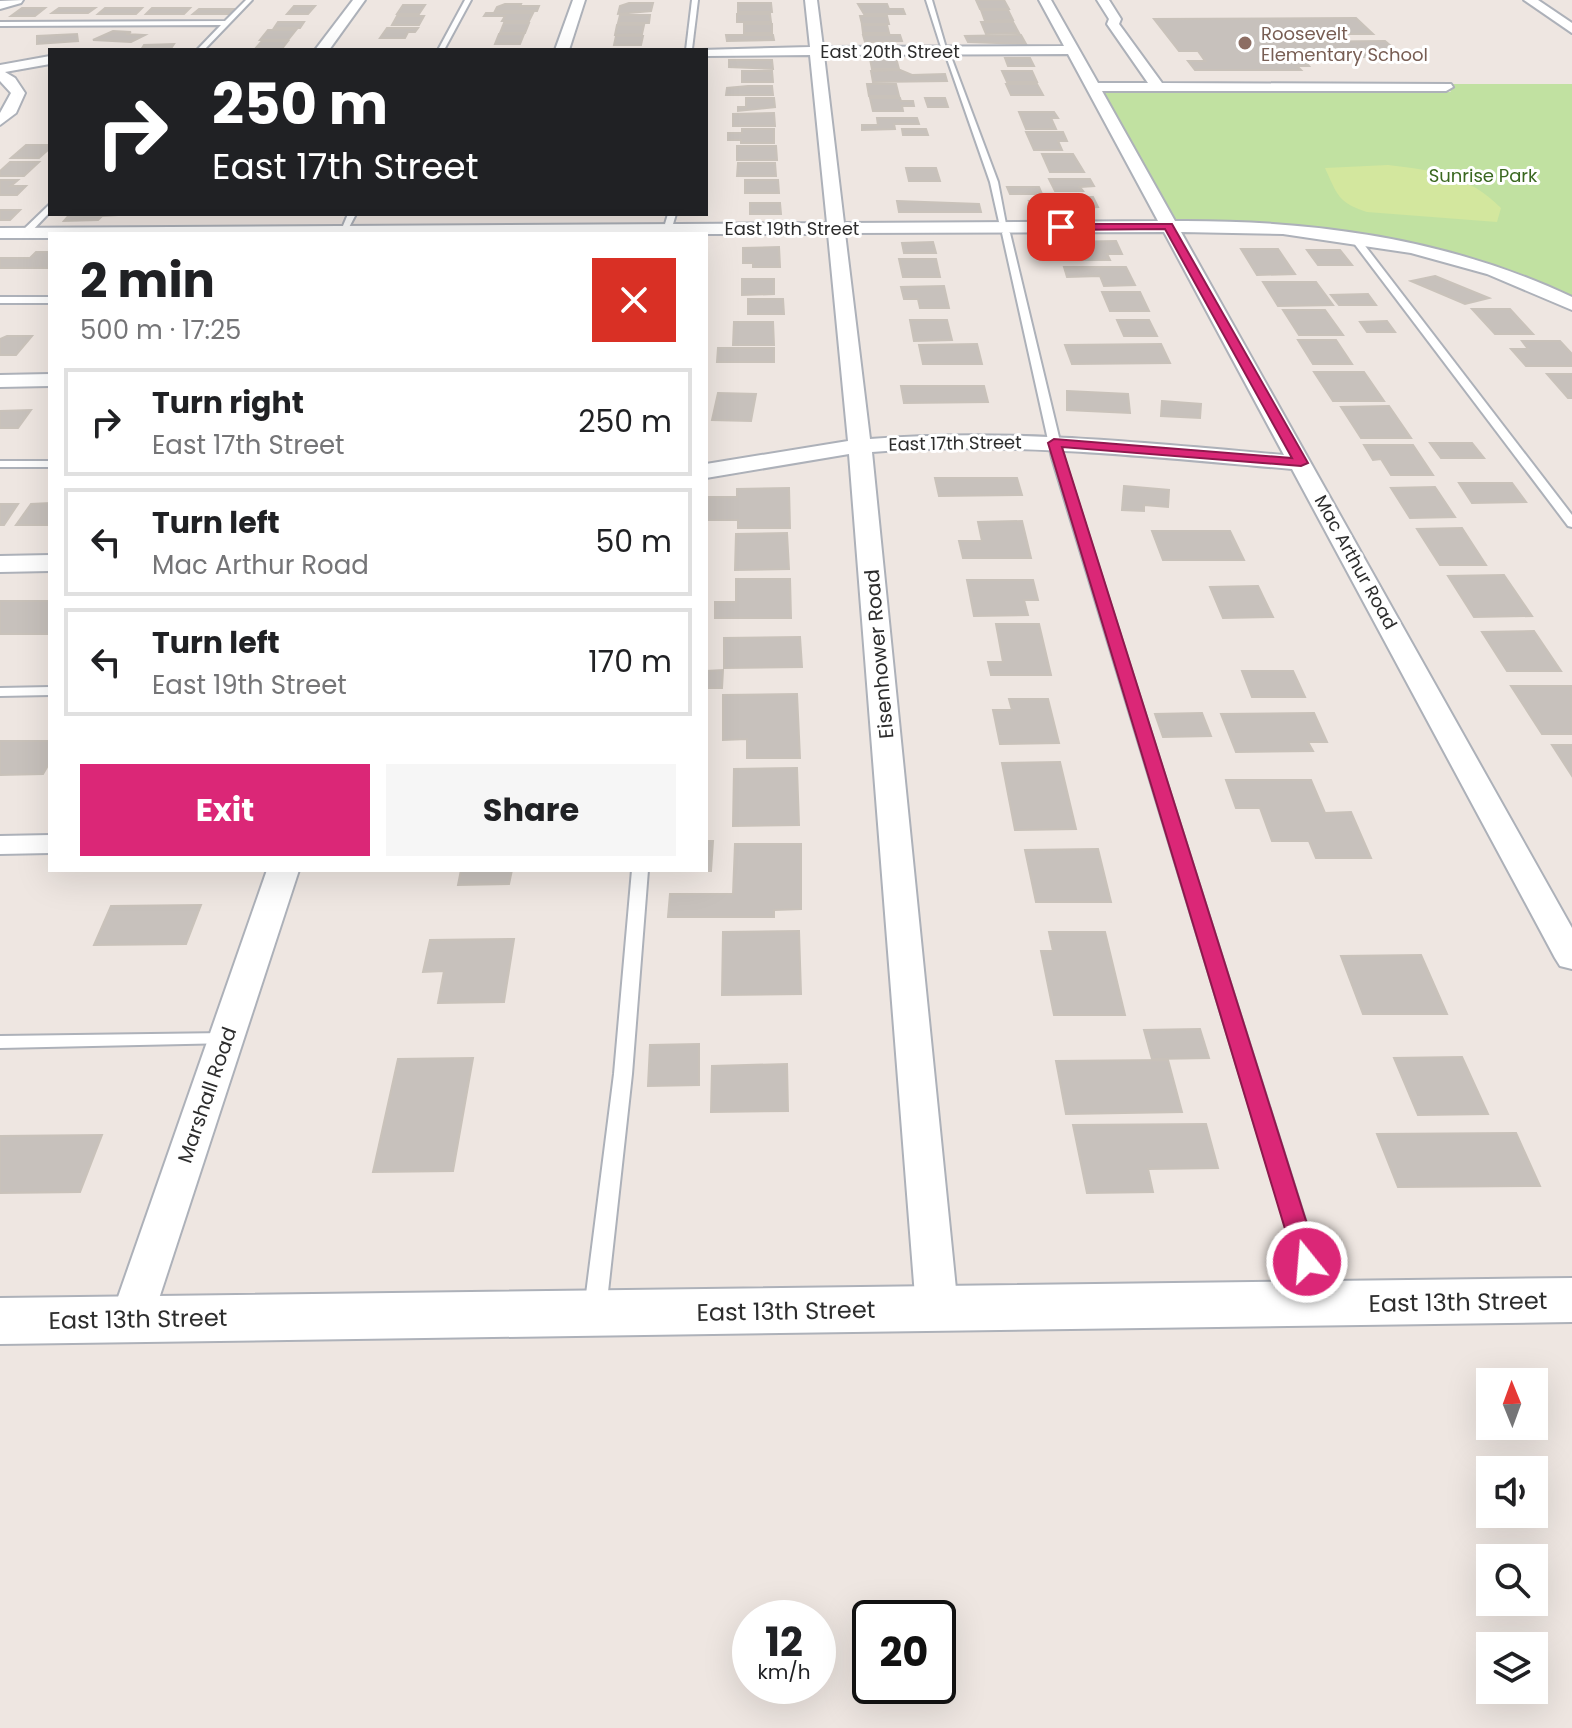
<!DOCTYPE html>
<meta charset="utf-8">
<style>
:root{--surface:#fff;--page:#f6f6f6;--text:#202124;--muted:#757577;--line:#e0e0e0;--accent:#db2777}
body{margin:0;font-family:Poppins,sans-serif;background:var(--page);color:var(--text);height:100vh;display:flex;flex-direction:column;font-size:30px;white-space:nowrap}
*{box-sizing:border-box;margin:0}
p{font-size:26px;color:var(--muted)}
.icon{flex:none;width:44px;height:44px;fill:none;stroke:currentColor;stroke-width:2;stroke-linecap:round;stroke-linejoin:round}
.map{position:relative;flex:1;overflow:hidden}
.drawer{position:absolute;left:48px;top:232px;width:660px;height:640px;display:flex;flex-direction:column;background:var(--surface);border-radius:0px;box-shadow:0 8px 32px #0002}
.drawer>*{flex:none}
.top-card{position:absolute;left:48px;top:48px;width:660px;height:168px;border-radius:0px;box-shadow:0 8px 32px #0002;background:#202124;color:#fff;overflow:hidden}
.needle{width:52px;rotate:359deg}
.buttons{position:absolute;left:1476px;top:1368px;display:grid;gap:16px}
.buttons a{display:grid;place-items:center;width:72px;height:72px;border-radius:0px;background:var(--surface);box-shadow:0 8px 32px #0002;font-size:40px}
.speed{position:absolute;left:732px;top:1600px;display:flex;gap:16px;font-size:40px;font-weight:700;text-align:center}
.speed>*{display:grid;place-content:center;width:104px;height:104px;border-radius:50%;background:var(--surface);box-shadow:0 8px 32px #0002;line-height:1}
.speed small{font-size:20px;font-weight:400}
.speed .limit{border:4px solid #111;border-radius:12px;background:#fff;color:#111}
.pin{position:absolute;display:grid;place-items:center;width:68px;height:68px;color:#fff;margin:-34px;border-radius:16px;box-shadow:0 4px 12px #0006}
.me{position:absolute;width:88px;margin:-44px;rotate:343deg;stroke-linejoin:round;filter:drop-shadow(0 0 6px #0008)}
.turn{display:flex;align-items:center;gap:28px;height:168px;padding:0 32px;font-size:36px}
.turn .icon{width:104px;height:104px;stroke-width:2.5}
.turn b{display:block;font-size:56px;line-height:68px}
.round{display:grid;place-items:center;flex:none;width:84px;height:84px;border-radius:0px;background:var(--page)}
.head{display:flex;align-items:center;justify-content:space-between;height:136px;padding:0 32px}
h1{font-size:48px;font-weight:700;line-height:60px}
.button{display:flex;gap:16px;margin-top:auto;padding:16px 32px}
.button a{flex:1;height:92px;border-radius:0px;background:var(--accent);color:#fff;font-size:32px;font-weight:700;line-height:92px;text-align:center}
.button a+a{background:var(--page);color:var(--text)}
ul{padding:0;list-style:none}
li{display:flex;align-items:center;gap:24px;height:108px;margin:0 16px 12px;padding:0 16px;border:4px solid var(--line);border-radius:0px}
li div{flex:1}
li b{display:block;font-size:30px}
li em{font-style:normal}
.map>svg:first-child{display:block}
</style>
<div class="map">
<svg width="1572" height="1728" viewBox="0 0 1572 1728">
<rect width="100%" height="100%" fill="#eee6e1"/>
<polygon fill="#c1e1a1" points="1444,84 1572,84 1572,304 1519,280 1353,236 1168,226 1094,87 1213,86 1218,92 1451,92"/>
<path fill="#d3e79e" d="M1388,165C1432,170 1469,175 1501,208L1497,222L1367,212C1338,203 1337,194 1325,168Z"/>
<g fill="#c7c1bc" stroke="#c9c2ba" stroke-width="2">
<polygon points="976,0 1004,0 1009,9 980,9"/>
<polygon points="629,3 653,3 651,11 618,14 620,6"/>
<polygon points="738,3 771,3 772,12 738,12"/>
<polygon points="505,4 521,4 520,6 539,6 537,11 495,11 497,7"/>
<polygon points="858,4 887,4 889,9 903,9 905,14 864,14"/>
<polygon points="403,5 425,5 419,14 397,14"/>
<polygon points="294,6 315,6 308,14 287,14"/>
<polygon points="22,8 45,8 35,16 11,16"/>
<polygon points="59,8 95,8 88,13 52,13"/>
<polygon points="105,8 142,8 136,14 98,14"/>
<polygon points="152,8 190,8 184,14 146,14"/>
<polygon points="199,9 235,9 230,14 193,14"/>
<polygon points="981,10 1008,10 1013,20 985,21"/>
<polygon points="486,13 533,13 529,21 502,21 505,16 484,16"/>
<polygon points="737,14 770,14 771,22 737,22"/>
<polygon points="620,15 650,15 649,23 618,23"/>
<polygon points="397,16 424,16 419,25 392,25"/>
<polygon points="860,16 887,16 889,24 862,24"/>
<polygon points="1356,18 1373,34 1285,34 1277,31 1287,42 1385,41 1404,57 1301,57 1309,66 1297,66 1301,70 1195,70 1188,61 1205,61 1198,51 1179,51 1154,19"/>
<polygon points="278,22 304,22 300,28 274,28"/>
<polygon points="981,22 1013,22 1019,33 986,34"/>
<polygon points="504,23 529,23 525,33 500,33"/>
<rect x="744" y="24" width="28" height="9"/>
<polygon points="617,25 644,25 642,34 615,35"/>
<polygon points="862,25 887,25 889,33 863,33"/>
<polygon points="387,28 418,28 415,32 408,32 405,38 380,38"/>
<polygon points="268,30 296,30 288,40 260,40"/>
<polygon points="113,31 131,32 126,34 145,35 131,42 93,40"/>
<polygon points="77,34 78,41 37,44 37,36"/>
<polygon points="499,34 524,34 520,44 495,44"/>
<polygon points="726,35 773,35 774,40 727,41"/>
<polygon points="863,35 900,35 902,41 865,42"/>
<polygon points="1021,35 1026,44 968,42 965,36"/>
<polygon points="616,36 643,36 641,45 614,45"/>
<polygon points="262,41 288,41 281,50 254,50"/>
<polygon points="174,44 170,50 141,50 144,45"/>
<polygon points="896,58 899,69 872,69 870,59"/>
<polygon points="1005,58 1030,58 1034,66 1008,66"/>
<polygon points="729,60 772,60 773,69 729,67"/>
<polygon points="900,70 912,75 945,74 947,81 873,82 871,71"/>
<polygon points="742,71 772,71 773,82 742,82"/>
<polygon points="1002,71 1032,71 1037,82 1007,82"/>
<polygon points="867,84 896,84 899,96 869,96"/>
<polygon points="1006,84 1037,84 1043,95 1011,95"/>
<polygon points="748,86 772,86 773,95 726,95 727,88"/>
<polygon points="746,98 774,98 775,107 738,111 738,107 746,107"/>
<polygon points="870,98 900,98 901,101 913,101 914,106 902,106 903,111 873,111"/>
<polygon points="925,98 945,98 948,107 928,107"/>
<polygon points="1019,112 1054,112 1058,118 1051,118 1056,129 1026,129"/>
<polygon points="774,113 775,126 733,126 733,114"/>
<polygon points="877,118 917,118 919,124 894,124 895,129 862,130 862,125 878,125"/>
<polygon points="742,129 774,129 774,143 741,143 741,140 728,140 728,133 742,133"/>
<polygon points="902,129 926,129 928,135 903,135"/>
<polygon points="1026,132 1063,132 1067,141 1058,141 1062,150 1034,150"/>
<polygon points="26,145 50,145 50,148 39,158 11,158"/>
<polygon points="737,146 776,146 777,160 737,160"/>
<polygon points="1042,154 1073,154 1084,172 1050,172"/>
<polygon points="10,162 39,162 24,176 0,176 0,171"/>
<polygon points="738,163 775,163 776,176 737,176"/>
<polygon points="906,168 936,168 940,181 909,181"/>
<polygon points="1049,179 1090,179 1094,186 1080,187 1083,191 1055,191"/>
<polygon points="0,180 18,180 11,186 26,186 17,195 0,195"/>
<polygon points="745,180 778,180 779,193 745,193"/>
<polygon points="1007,187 1039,187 1042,194 1010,194"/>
<polygon points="1057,197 1093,197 1098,207 1033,210 1029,201 1058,201"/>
<polygon points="897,201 979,204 981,212 899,212"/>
<polygon points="750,203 780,203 781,214 750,214"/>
<polygon points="0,210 20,210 10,220 0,220"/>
<polygon points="70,214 134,214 102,216 98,220 64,221"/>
<polygon points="1116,241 1122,254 1107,254 1110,260 1074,260 1067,242"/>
<polygon points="933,242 936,253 904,253 902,243"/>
<polygon points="779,247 780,267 753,267 753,263 743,263 743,248"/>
<polygon points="1241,249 1278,249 1295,274 1257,275"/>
<polygon points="1307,250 1340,250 1352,265 1318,265"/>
<polygon points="36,252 50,252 50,268 0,268 0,258 30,258"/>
<polygon points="899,259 936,259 940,277 903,277"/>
<polygon points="1064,267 1126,267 1135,285 1104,286 1100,276 1067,277"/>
<polygon points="1435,276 1489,298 1465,304 1411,281"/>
<polygon points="742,279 774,279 774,294 742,295"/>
<polygon points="1263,282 1316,282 1333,305 1278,306"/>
<polygon points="944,286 949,308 920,308 918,299 904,299 901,287"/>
<polygon points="1102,292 1140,292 1149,311 1110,311"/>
<polygon points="1368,294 1376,305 1339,305 1331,295"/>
<polygon points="748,299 783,299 784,314 748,314"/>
<polygon points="1472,309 1510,309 1533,334 1495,334"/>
<polygon points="1283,310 1325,310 1343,335 1299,335"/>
<polygon points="910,320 947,320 952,340 914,341"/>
<polygon points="1117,320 1149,320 1157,336 1124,336"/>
<polygon points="1387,321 1395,332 1367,332 1360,322"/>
<polygon points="734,322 773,322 774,345 733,345"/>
<polygon points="7,336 32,336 16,355 0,355 0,339"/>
<polygon points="1298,340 1336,340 1352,364 1313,364"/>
<polygon points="1522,341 1560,341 1572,354 1572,366 1526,366 1511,349 1528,349"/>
<polygon points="977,344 982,364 923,364 919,345"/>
<polygon points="1161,344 1170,363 1072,364 1065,345"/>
<polygon points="718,348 774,348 774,362 717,362"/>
<polygon points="1314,372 1364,372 1384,401 1333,401"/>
<polygon points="1547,374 1572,374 1572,398 1568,398"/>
<polygon points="901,386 984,386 988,402 904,403"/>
<polygon points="1067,391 1128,394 1130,413 1067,410"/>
<polygon points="718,393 756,394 751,421 712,420"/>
<polygon points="1162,401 1201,404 1200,418 1161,416"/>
<polygon points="1389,406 1411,438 1361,438 1341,407"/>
<polygon points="31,410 18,428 0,428 0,411"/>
<polygon points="1430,443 1472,443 1484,458 1441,458"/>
<polygon points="1364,445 1413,445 1433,475 1391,475 1381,459 1373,460"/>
<polygon points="935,478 1017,478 1022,495 939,496"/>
<polygon points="1459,483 1512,483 1526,502 1472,503"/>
<polygon points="1124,486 1169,490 1168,507 1144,505 1144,511 1122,510"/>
<polygon points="1435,487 1455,517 1410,518 1391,488"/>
<polygon points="789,488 790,528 738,528 738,520 706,520 706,497 737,497 737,489"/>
<polygon points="50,503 50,525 16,525 31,504"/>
<polygon points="0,504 18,504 4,525 0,525"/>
<polygon points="1022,521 1031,558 963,558 959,541 982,541 978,522"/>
<polygon points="1462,528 1486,565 1440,565 1417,529"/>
<polygon points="1152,531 1230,531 1244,560 1163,560"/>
<polygon points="787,533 789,569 735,570 736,534"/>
<polygon points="1504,575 1532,616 1474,617 1448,576"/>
<polygon points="736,579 790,579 791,618 715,618 715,602 736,602"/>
<polygon points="967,580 1033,580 1038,600 1024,600 1028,615 974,616"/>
<polygon points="1258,586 1273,617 1223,618 1210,587"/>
<rect x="0" y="601" width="50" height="33"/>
<polygon points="996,624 1039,624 1051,675 991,675 988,662 1003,662"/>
<polygon points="1534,631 1561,671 1507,671 1482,632"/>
<polygon points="800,637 802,667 724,668 724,638"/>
<polygon points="723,670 722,688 706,688 706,671"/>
<polygon points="1242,671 1293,671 1305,697 1252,697"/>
<polygon points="1511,686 1571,686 1572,734 1542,734"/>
<polygon points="797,694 800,758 747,758 747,739 723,740 723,695"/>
<polygon points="1009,699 1048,699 1059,743 1000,744 993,710 1012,710"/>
<polygon points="1202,713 1211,736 1163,737 1155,714"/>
<polygon points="1314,713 1327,742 1308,742 1313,751 1236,752 1221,714"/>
<polygon points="0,741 50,741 50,762 43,774 0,775"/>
<polygon points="1552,745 1572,745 1572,776"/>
<polygon points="1060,762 1076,829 1015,830 1002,763"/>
<polygon points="797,768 799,825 733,826 734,769"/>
<polygon points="1226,780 1311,780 1325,813 1351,812 1371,858 1316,858 1309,841 1272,841 1260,808 1236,808"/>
<polygon points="706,841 713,841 711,871 670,871 706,870"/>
<polygon points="735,844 801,844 801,909 774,910 774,917 668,917 670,894 733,894"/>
<polygon points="1098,849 1111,902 1036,902 1025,850"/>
<polygon points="461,870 512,870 509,884 458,885"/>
<polygon points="201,905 186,944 94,945 111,906"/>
<polygon points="799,931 801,994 722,995 723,932"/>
<polygon points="1049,932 1105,932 1125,1015 1054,1015 1041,951 1053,951"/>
<polygon points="514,939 504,1002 438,1003 444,971 423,972 430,940"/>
<polygon points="1421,955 1447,1014 1363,1014 1341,956"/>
<polygon points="1200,1029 1209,1058 1152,1059 1144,1030"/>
<polygon points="699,1044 699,1085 648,1086 650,1045"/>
<polygon points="1462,1057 1488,1114 1418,1115 1394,1058"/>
<polygon points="473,1058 453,1171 373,1172 398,1059"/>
<polygon points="1168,1060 1182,1112 1066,1114 1056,1061"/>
<polygon points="787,1064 788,1111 711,1112 712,1066"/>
<polygon points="1206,1124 1218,1168 1148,1169 1153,1192 1087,1193 1073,1125"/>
<polygon points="1516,1133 1540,1186 1398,1187 1377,1134"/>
<polygon points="102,1135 80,1192 0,1193 0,1136"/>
</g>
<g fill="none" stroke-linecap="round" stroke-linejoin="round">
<g stroke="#adb1b9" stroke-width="4">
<g id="lane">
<polygon points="246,0 252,0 204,50 197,50 221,25 0,26 0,22 225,21"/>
<polygon points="465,0 471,0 444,50 438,50"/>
<polygon points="692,0 698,0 692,49 686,50"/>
<polygon points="926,0 932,0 946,48 941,47"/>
<polygon points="945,53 950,54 998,182 1006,224 999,222 990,182"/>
<polygon points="50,204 50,212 28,235 22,235 22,231"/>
<polygon points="348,214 356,214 346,233 340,233"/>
<polygon points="668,214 676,214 673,224 669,227 665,224"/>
<polygon points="1006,230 1010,233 1064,458 1331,1302 1327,1308 1320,1310 1313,1308 1309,1302 1052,458 1002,233"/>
<polygon points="1350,234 1356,234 1572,515 1572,527 1568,526 1350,238"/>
<rect x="0" y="297" width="50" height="6"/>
<rect x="0" y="461" width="50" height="6"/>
<polygon points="50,687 50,695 0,696 0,688"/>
<polygon points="632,870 648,870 632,1074 606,1310 602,1316 595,1318 588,1316 584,1310 614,1074"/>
<polygon points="226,1033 232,1035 235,1039 232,1043 0,1048 0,1036"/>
</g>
</g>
<g stroke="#adb1b9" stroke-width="4">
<g id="street">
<polygon points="23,0 21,3 0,9 0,1"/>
<polygon points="353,0 365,0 329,50 315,50"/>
<polygon points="573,0 585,0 569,50 555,50"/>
<path d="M805,0H817L823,47L1064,46L1039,0H1051L1098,83H1148L1107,24L1109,19L1097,0H1109L1121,19L1119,24L1162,83L1451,84L1453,87L1446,91H1102L1175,221C1312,220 1447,238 1572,297V310L1487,274L1411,253L1283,234L1181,232L1572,928V969L1560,966L1555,958L1292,469C1152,457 1012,441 872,452L958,1309L952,1321L937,1325L922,1321L916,1309L849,454L706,478V464L848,441L828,234H50V238H0V228L827,223L810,55L706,56V50H701L810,47ZM1068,54L1158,221L844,223L824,55ZM1164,232L1284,455C1146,443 1008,428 870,439L845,233Z"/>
<polygon points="1524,0 1538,0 1572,23 1572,33"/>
<polygon points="50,56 50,64 5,72 15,78 25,93 16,113 0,125 0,113 11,93 0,81 0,65"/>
<polygon points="50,374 50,386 0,387 0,375"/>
<polygon points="50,555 50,571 0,572 0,556"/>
<polygon points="50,835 50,853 0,854 0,836"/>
<polygon points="267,870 299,870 152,1320 146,1332 131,1337 116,1332 110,1320"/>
</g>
</g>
<g stroke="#adb1b9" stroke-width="4">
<polygon id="secondary" points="1572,1278 1572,1322 0,1344 0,1298"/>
</g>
<use href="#lane" fill="#fff" fill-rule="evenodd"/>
<use href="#street" fill="#fff" fill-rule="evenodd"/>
<use href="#secondary" fill="#fff" fill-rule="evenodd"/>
</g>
<polygon fill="#db2777" stroke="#8e194d" stroke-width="2" points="1172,224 1308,463 1301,466 1062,447 1319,1262 1315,1268 1307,1270 1299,1268 1295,1262 1048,443 1054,439 1292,458 1165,229 1061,230 1056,227 1061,224"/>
<circle fill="#8d6e63" stroke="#fff" stroke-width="3" cx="1245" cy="43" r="8"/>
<g text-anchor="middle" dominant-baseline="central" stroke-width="6" stroke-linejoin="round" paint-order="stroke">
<g font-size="18" fill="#785e54" stroke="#fff" text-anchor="start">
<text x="1261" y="33">Roosevelt<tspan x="1261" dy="21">Elementary School</tspan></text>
</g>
<g font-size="18" fill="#2d2d2d" stroke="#fff">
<text x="890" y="51">East 20th Street</text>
<text x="792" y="228">East 19th Street</text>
<text transform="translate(955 443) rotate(-1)">East 17th Street</text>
<text transform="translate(1356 562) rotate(61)">Mac Arthur Road</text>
</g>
<g font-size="18" fill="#3a6820" stroke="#fff">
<text x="1483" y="175">Sunrise Park</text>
</g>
<g font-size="20" fill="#2d2d2d" stroke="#fff">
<text transform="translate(879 654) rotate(-95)">Eisenhower Road</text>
<text transform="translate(207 1095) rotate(-71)">Marshall Road</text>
</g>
<g font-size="24" fill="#2d2d2d" stroke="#fff">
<text transform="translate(1458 1302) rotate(-1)">East 13th Street</text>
<text transform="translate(786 1311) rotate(-1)">East 13th Street</text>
<text transform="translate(138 1319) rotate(-1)">East 13th Street</text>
</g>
</g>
</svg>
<div class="buttons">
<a><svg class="needle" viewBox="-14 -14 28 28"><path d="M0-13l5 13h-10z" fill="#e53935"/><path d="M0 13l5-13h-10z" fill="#757577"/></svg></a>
<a><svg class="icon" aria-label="sound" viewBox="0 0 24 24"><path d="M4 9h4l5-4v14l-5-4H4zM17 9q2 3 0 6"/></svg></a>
<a><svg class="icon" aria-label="search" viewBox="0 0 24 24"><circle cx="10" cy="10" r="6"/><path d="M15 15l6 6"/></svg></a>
<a><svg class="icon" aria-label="layers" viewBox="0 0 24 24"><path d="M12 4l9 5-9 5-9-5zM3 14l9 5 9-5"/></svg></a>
</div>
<div class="speed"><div>12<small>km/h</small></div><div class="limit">20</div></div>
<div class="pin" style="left:1061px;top:227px;background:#d93025"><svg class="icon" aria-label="arrive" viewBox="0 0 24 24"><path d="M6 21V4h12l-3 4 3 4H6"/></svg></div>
<svg class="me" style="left:1307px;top:1262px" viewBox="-20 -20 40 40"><circle r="17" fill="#db2777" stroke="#fff" stroke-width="3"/><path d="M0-11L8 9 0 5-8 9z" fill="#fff"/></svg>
<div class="top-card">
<div class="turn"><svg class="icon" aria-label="right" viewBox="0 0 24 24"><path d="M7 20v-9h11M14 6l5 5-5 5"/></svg><div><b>250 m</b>East 17th Street</div></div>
</div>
<section class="drawer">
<div class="head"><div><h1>2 min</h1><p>500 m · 17:25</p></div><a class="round" style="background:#d93025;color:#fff"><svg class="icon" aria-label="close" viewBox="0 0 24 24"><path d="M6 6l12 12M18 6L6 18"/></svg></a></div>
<ul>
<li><svg class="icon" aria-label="right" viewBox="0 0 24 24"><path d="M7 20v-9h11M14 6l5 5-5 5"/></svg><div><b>Turn right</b><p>East 17th Street</p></div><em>250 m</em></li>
<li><svg class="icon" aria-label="left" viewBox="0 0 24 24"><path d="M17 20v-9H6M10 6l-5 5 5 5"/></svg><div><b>Turn left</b><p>Mac Arthur Road</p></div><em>50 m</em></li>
<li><svg class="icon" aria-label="left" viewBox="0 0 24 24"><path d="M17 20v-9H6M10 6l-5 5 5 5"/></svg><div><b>Turn left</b><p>East 19th Street</p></div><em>170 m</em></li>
</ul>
<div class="button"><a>Exit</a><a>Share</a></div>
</section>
</div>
